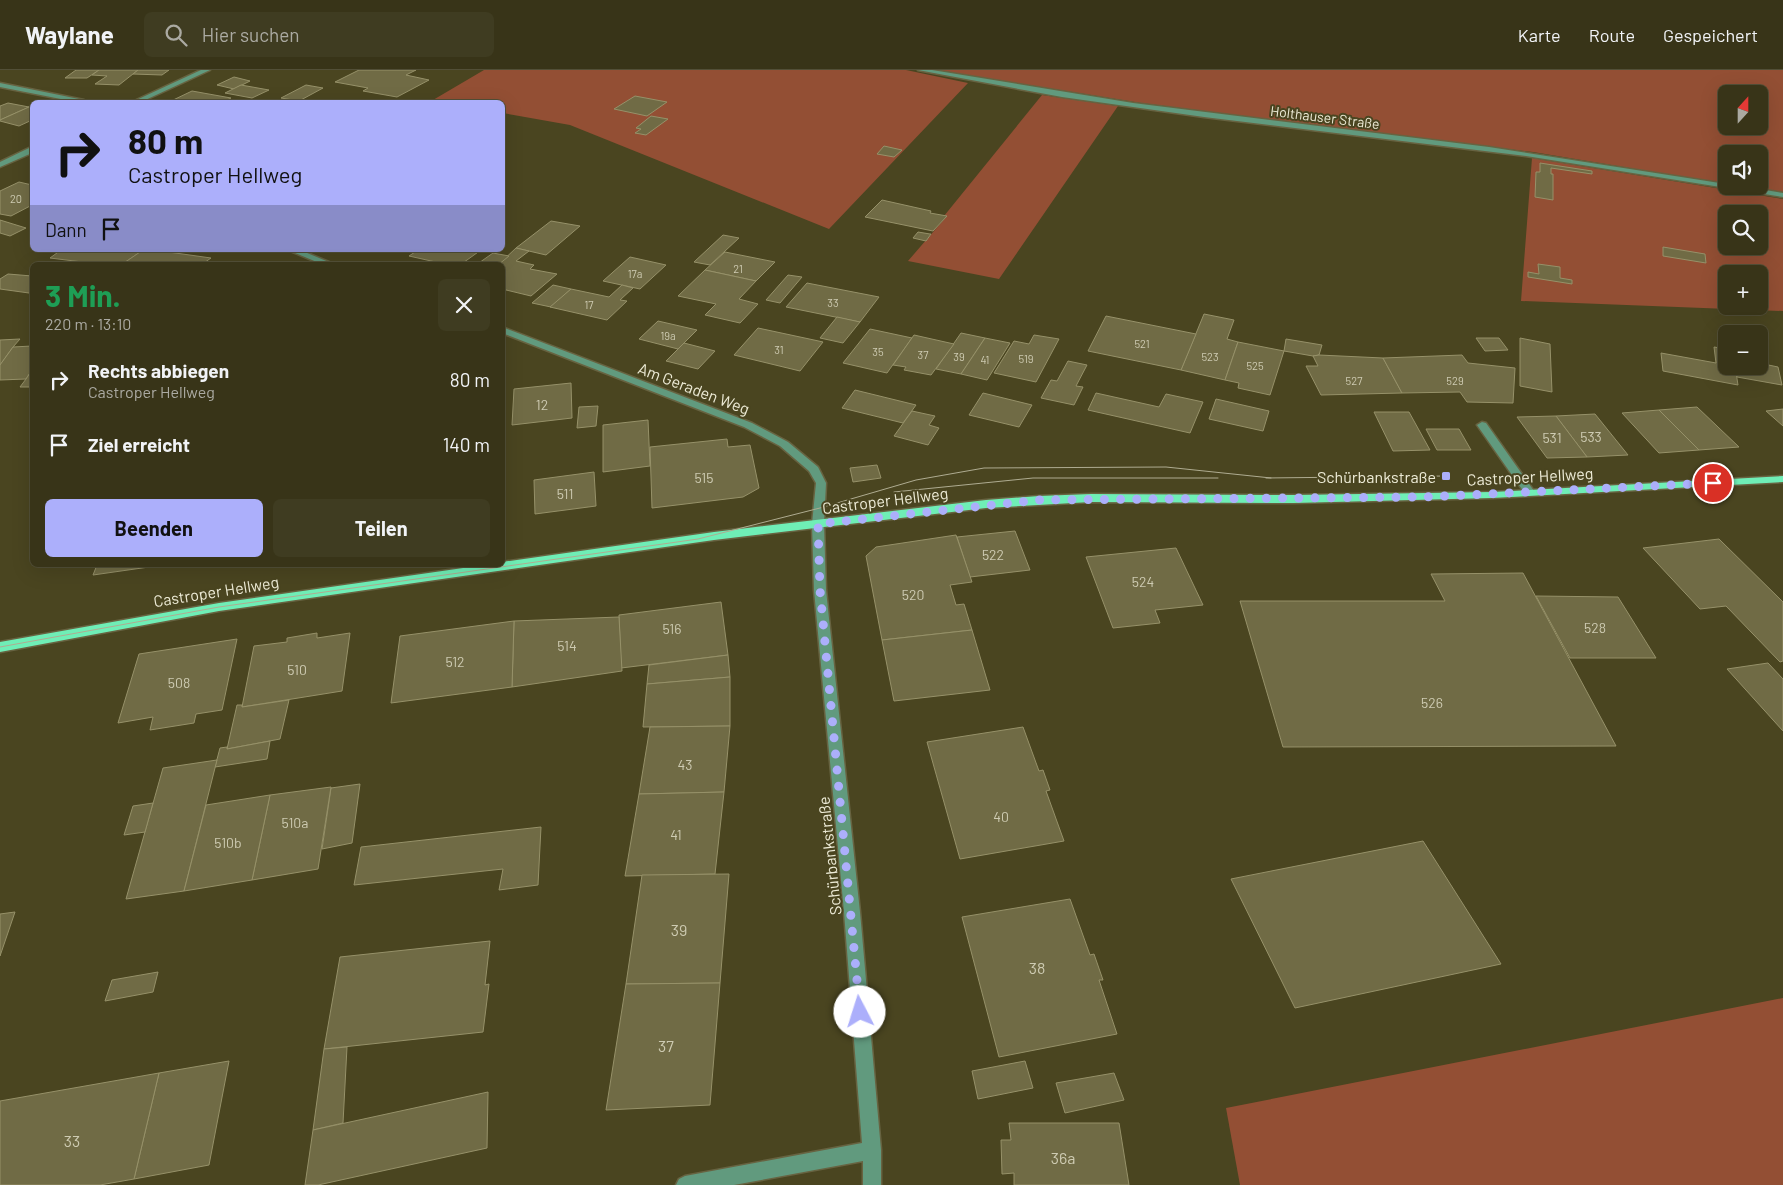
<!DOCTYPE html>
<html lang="de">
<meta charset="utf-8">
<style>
:root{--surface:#383418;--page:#3f3c21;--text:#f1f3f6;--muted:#abaaa2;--line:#524f37;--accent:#acaffb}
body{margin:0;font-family:Barlow,sans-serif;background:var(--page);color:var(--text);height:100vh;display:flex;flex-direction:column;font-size:19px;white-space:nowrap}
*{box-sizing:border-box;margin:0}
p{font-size:16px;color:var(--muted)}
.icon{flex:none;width:28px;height:28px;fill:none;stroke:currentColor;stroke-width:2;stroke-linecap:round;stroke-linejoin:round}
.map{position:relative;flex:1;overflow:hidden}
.panel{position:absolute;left:30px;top:192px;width:475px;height:305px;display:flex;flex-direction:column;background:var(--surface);border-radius:8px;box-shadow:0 5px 20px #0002,0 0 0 1px var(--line)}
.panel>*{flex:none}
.top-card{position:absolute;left:30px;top:30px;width:475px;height:152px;border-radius:8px;box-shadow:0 5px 20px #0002,0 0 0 1px var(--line);background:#acaffb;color:#111;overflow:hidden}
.needle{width:32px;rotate:21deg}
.buttons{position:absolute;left:1718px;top:15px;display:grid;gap:10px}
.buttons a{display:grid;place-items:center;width:50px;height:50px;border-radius:8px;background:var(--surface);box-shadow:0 5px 20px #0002,0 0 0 1px var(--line);font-size:25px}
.pin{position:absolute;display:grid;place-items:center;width:42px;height:42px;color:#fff;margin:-21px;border:2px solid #fff;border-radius:50%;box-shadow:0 1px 5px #0007}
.me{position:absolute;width:55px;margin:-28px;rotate:355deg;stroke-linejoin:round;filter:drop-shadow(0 0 4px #0008)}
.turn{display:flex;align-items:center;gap:18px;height:105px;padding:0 15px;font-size:22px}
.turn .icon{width:65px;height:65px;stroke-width:2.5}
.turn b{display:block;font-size:35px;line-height:42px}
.then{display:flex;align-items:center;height:48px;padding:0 15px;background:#0003;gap:10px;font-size:19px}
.round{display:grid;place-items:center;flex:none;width:52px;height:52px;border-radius:8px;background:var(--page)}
.summary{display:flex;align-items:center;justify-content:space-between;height:85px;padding:0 15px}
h1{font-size:30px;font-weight:700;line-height:38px;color:#1e9e55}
.primary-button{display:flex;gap:10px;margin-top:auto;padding:10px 15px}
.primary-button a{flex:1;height:58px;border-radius:8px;background:var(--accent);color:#111;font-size:20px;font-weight:700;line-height:58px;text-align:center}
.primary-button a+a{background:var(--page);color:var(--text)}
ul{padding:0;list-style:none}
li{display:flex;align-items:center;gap:15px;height:65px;padding:0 15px}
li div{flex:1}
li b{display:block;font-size:19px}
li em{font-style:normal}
header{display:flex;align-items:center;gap:30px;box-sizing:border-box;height:70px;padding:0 25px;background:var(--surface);border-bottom:1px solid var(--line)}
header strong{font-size:24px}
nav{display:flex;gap:28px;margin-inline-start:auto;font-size:18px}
.search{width:350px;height:45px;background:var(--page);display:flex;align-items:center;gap:12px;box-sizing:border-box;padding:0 18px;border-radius:8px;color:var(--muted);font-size:19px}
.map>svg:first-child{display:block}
</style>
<header>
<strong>Waylane</strong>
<div class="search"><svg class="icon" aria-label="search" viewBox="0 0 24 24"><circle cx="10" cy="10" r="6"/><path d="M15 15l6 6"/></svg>Hier suchen</div>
<nav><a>Karte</a><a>Route</a><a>Gespeichert</a></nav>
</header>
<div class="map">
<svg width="1783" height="1115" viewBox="0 0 1783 1115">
<rect width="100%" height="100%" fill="#4a4520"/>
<g fill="#934f34" fill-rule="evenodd">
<polygon points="484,0 906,0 968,13 829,159 570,55 503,43 502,32 448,32 433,30"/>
<path d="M936,0H1783V122L1742,116H1759V84H1726V114L1533,82L1141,33ZM1726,24H1759V56H1726Z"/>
<polygon points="1042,25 1118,36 999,209 908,191 946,147 944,146"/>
<path d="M1532,88L1783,129V241L1521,231ZM1726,144H1759V176H1726ZM1726,204H1759V236H1726Z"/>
<polygon points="1783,928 1783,1115 1240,1115 1226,1038"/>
</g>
<g fill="#706b45" stroke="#969169">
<polygon points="76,0 99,0 87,8 65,8"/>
<polygon points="99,0 138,0 119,15 95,14 107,6 92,5"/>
<polygon points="138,0 169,0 162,5 133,4"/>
<polygon points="359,0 416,0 406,5 429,10 397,27 363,21 368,18 335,12"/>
<polygon points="234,7 250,11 234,19 217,15"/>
<polygon points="241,15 269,20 252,28 225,23"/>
<polygon points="306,15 323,18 299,31 281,28"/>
<polygon points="192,21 231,28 223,32 169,32"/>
<polygon points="635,26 667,32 647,46 614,39"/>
<polygon points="8,33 29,37 0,50 0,36"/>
<polygon points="29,37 32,38 32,50 19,56 0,51 0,50"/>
<polygon points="651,46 668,49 646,65 635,63 641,59 636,58"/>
<polygon points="884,76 902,80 894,87 877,84"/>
<polygon points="1540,93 1592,101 1592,104 1551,98 1551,104 1553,104 1553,130 1535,127 1536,102 1540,102"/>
<polygon points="19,112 32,115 32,135 11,146 0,144 0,121"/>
<polygon points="882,130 931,141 930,143 947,146 933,161 865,147"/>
<polygon points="0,150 26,158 10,166 0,163"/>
<polygon points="551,151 580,156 546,185 516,178"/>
<polygon points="918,162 930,164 931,164 926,171 913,168"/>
<polygon points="723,165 739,168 710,195 694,192"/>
<polygon points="1663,177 1705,184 1706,193 1663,186"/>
<polygon points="516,178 529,181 516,191 534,195 530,199 557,204 531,226 502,219 502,195 498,195"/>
<polygon points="61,180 143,180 121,195 107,195 50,188"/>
<polygon points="143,180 154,180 211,188 201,195 121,195"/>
<polygon points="418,180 481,180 460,195 449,195 409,186"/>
<polygon points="725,182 775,192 756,211 705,200"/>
<polygon points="493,183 509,186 498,195 476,195"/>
<polygon points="630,187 666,195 640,219 603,211"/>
<polygon points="1538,194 1560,197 1560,208 1572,210 1572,214 1528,207 1528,202 1539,204"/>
<polygon points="705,200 756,211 739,229 758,234 740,253 705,245 716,234 678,226"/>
<polygon points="8,204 32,206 32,220 29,223 0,219 0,209"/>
<polygon points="788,205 802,207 780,233 766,230"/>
<polygon points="807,213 879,227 860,252 786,237"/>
<polygon points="553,215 571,219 551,237 532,233"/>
<polygon points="622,215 633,218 620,230 627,231 607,250 550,237 571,219 609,227"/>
<polygon points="1204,244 1234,250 1227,269 1238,272 1225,310 1181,300"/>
<polygon points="1106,246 1196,264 1181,300 1088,281"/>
<polygon points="837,247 860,252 843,273 820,268"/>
<polygon points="658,251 697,260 678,279 639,269"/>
<polygon points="758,258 814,270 823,272 800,301 734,285"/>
<polygon points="870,259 912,268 887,303 843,293"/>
<polygon points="961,263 985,268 961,304 936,299"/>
<polygon points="914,265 954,274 931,305 904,300 906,297 893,295"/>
<polygon points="1034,265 1059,269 1036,312 994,303 1014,271 1029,274"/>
<polygon points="985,268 1010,273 987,310 961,304"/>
<polygon points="1476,268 1499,268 1508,280 1485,281"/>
<polygon points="1520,268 1550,274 1552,322 1520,316"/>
<polygon points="20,269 13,277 0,295 0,270"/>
<polygon points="1286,269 1322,275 1319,285 1313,286 1284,281"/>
<polygon points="1238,272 1284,281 1270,325 1238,318 1239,313 1225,310"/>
<polygon points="684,273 715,281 698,299 666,291"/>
<polygon points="32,276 32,300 26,309 0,310 0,295 13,277"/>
<polygon points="1714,277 1726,279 1726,296 1735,296 1738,315 1663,301 1661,283 1716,293"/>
<polygon points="1319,285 1383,288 1402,323 1321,325 1306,296 1318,296 1313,286"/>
<polygon points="1462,285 1468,293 1515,298 1513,333 1467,332 1460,322 1402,323 1383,288"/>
<polygon points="1068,291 1087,295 1076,316 1083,317 1074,335 1041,328 1051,310 1057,311"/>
<polygon points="1759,293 1778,297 1782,315 1737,307 1735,296 1759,296"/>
<polygon points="32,300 32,317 20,317 26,309"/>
<polygon points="571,313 572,348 512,355 514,319"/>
<polygon points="855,320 916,335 903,353 842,338"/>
<polygon points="983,323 1032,335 1019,357 969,345"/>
<polygon points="1096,323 1159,337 1166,324 1203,332 1190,363 1088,340"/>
<polygon points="1216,329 1269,341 1263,361 1209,349"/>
<polygon points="598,336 596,356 577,358 579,337"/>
<polygon points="1697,337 1739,377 1699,380 1659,340"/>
<polygon points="1783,339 1783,356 1766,341"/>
<polygon points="1659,340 1699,380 1659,383 1622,343"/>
<polygon points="912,341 935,346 929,355 939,358 928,375 894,366"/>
<polygon points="1374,342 1409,342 1430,380 1393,381"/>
<polygon points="1595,344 1628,385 1587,387 1556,346"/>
<polygon points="1556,346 1587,387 1547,388 1517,347"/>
<polygon points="648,350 650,396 603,402 603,355"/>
<polygon points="1426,359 1459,359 1471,380 1437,380"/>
<polygon points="727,369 728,377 750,375 759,418 743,427 652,438 650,377"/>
<polygon points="877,395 881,408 853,412 850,398"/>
<polygon points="594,402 596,436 535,444 534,410"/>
<polygon points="1015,461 1030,500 970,507 957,467"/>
<polygon points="956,465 972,512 950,515 956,535 964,534 972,560 882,570 866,486 876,477"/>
<polygon points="1719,469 1783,532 1783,591 1780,592 1726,536 1700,539 1643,478"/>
<polygon points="1176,478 1203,535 1155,540 1160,553 1113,558 1086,487"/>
<polygon points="97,495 163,495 93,505"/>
<polygon points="1523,503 1616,676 1283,677 1240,531 1445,531 1431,504"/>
<polygon points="1536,526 1618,527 1656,588 1570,588"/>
<polygon points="721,532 728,585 621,598 619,545"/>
<polygon points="619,547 622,601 512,617 514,551"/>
<polygon points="514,551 512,617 391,633 400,566"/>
<polygon points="972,560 990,620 894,631 882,570"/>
<polygon points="317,563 317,568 350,563 342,621 242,637 254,576 287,572 287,568"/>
<polygon points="237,569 222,640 196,644 194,653 150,660 153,647 118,653 139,584"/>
<polygon points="728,585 730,607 647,614 649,595"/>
<polygon points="1768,593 1783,609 1783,661 1727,599"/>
<polygon points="730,607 730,656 643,657 647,614"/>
<polygon points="289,630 280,669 227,679 237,635 242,635 242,637"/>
<polygon points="730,656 724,722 639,724 650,657"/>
<polygon points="1023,657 1039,701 1043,700 1050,720 1046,721 1064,771 960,789 927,672"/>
<polygon points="270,671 267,689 215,697 220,678 227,677 227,679"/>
<polygon points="217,690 184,821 126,829 163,698"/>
<polygon points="360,714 352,773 322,779 331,718"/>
<polygon points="331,717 318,799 252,810 270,725"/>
<polygon points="724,722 715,804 625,806 639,724"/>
<polygon points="270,725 252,810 184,821 206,735"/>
<polygon points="153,733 145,762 124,765 133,736"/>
<polygon points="541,757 538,815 499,820 503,799 354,815 361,777"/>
<polygon points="1423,771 1501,894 1295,938 1231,809"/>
<polygon points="729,804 720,913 626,914 642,805"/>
<polygon points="1070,829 1090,885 1094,884 1103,910 1099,910 1117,964 999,987 962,847"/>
<polygon points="15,842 0,886 0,844"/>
<polygon points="490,871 485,915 489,914 483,962 324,979 340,887"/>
<polygon points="158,902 153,922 105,931 112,910"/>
<polygon points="720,913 710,1035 606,1040 626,914"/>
<polygon points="347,977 343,1053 313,1060 324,979"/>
<polygon points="229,991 209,1095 134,1109 159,1003"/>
<polygon points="1025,991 1033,1018 978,1029 972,1001"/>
<polygon points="159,1003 134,1109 100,1115 0,1115 0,1031"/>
<polygon points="1114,1003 1124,1030 1065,1043 1056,1013"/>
<polygon points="488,1022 487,1078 318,1115 305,1115 313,1060"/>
<polygon points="1009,1053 1119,1053 1129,1115 1014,1115 1014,1103 1002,1104 1001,1070 1011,1070"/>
</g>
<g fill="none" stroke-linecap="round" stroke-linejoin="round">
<g stroke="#676341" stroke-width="3">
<g id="minor">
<polygon points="201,0 210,0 141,32 132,32"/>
<polygon points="918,0 932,0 1133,33 1489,77 1726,114 1726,116 1742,116 1783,123 1783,127 1526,86 1204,47 1062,27"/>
<polygon points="0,13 84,30 88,32 76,32 0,17"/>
<polygon points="29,78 32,78 32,83 0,97 0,92"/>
<polygon points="288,180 300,180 336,195 324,195"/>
<polygon points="502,257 752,353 788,372 818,397 826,413 824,454 826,520 860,842 881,1080 881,1115 863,1115 863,1091 734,1115 676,1115 679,1109 685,1106 862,1073 844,842 814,520 812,454 816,413 809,401 780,376 744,357 502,263"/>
<polygon points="1482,352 1486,353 1534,421 1536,423 1534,425 1526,425 1477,355"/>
</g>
</g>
<g stroke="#676341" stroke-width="3">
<polygon id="major" points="1783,406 1783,412 1492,428 1294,433 1091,432 986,438 714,470 219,541 0,582 0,572 219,533 484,495 502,495 502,492 714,462 986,430 1039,426 1091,424 1294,425 1492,422"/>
</g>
<use href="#minor" fill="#619a7e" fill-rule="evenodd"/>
<use href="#major" fill="#6feeb6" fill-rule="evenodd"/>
<g stroke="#afac91" stroke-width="1">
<polyline points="1266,408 1446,406"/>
<polyline points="894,422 1033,408 1218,408"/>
<polyline points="0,577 219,537 698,469 820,438 916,410 984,398 1166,397 1271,408"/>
</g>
</g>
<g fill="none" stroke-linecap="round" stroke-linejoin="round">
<polyline stroke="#acaffb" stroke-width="9" stroke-dasharray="0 16.2" points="860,942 820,520 818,454 1039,430 1425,427 1713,413"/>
</g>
<rect fill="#acaffb" stroke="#4a4520" stroke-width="2" x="1441" y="401" width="10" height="10" rx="2.5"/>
<g text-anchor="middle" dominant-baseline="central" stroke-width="4" stroke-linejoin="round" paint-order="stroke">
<g font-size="11" fill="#cecbb2">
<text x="16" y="128">20</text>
<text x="738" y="198">21</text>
<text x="635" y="203">17a</text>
<text x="833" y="232">33</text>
<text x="589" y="234">17</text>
<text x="668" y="265">19a</text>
<text x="1142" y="273">521</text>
<text x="779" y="279">31</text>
<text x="878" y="281">35</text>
<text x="923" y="284">37</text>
<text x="959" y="286">39</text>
<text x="1210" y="286">523</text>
<text x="1026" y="288">519</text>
<text x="985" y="289">41</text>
<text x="1255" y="295">525</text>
<text x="1354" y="310">527</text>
<text x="1455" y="310">529</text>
</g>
<g font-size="14" fill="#edebd6" stroke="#4a4520">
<text transform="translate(1325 47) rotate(7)">Holthauser Straße</text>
</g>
<g font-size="14" fill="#cecbb2">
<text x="542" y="334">12</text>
<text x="1591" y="366">533</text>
<text x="1552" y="367">531</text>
<text x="704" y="407">515</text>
<text x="565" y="423">511</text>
<text x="993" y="484">522</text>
<text x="1143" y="511">524</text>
<text x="913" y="524">520</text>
<text x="1595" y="557">528</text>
<text x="672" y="558">516</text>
<text x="567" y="575">514</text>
<text x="455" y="591">512</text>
<text x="297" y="599">510</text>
<text x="179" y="612">508</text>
<text x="1432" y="632">526</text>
<text x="685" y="694">43</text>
<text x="1001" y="746">40</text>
<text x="295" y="752">510a</text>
<text x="676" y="764">41</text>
<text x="228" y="772">510b</text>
</g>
<g font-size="16" fill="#edebd6" stroke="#4a4520">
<text transform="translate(694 318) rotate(21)">Am Geraden Weg</text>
<text transform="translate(1530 406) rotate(-3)">Castroper Hellweg</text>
<text transform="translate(885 430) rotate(-7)">Castroper Hellweg</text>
<text transform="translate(216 521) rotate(-9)">Castroper Hellweg</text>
<text transform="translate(829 786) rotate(-96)">Schürbankstraße</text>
</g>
<g font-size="16" fill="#edebd6" stroke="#4a4520" text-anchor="end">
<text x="1436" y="406">Schürbankstraße</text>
</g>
<g font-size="16" fill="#cecbb2">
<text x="679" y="859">39</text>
<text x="1037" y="897">38</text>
<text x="666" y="975">37</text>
<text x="72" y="1070">33</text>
<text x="1063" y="1087">36a</text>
</g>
</g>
</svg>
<div class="buttons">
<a><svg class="needle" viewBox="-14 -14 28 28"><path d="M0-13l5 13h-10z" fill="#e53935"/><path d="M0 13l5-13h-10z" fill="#abaaa2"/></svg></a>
<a><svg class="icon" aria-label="sound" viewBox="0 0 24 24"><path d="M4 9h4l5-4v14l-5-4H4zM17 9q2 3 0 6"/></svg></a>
<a><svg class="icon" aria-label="search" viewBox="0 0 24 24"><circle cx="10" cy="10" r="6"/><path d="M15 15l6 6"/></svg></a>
<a>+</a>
<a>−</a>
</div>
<div class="pin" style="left:1713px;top:413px;background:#d93025"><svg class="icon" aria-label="arrive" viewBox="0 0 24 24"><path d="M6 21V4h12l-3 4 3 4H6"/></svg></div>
<svg class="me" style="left:860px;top:942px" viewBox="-20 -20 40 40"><circle r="19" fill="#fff"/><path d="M0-13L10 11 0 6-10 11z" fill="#acaffb"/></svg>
<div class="top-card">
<div class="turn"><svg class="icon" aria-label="right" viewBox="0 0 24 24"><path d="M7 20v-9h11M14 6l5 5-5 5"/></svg><div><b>80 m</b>Castroper Hellweg</div></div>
<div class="then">Dann<svg class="icon" aria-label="arrive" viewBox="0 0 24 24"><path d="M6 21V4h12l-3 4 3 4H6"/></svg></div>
</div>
<section class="panel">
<div class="summary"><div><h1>3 Min.</h1><p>220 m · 13:10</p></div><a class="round"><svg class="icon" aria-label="close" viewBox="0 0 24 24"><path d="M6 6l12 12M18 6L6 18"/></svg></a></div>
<ul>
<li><svg class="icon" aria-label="right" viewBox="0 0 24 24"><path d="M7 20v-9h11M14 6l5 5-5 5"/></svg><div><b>Rechts abbiegen</b><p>Castroper Hellweg</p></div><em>80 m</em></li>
<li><svg class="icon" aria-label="arrive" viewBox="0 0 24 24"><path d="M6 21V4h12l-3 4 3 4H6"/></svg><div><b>Ziel erreicht</b></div><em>140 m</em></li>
</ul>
<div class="primary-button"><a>Beenden</a><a>Teilen</a></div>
</section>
</div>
